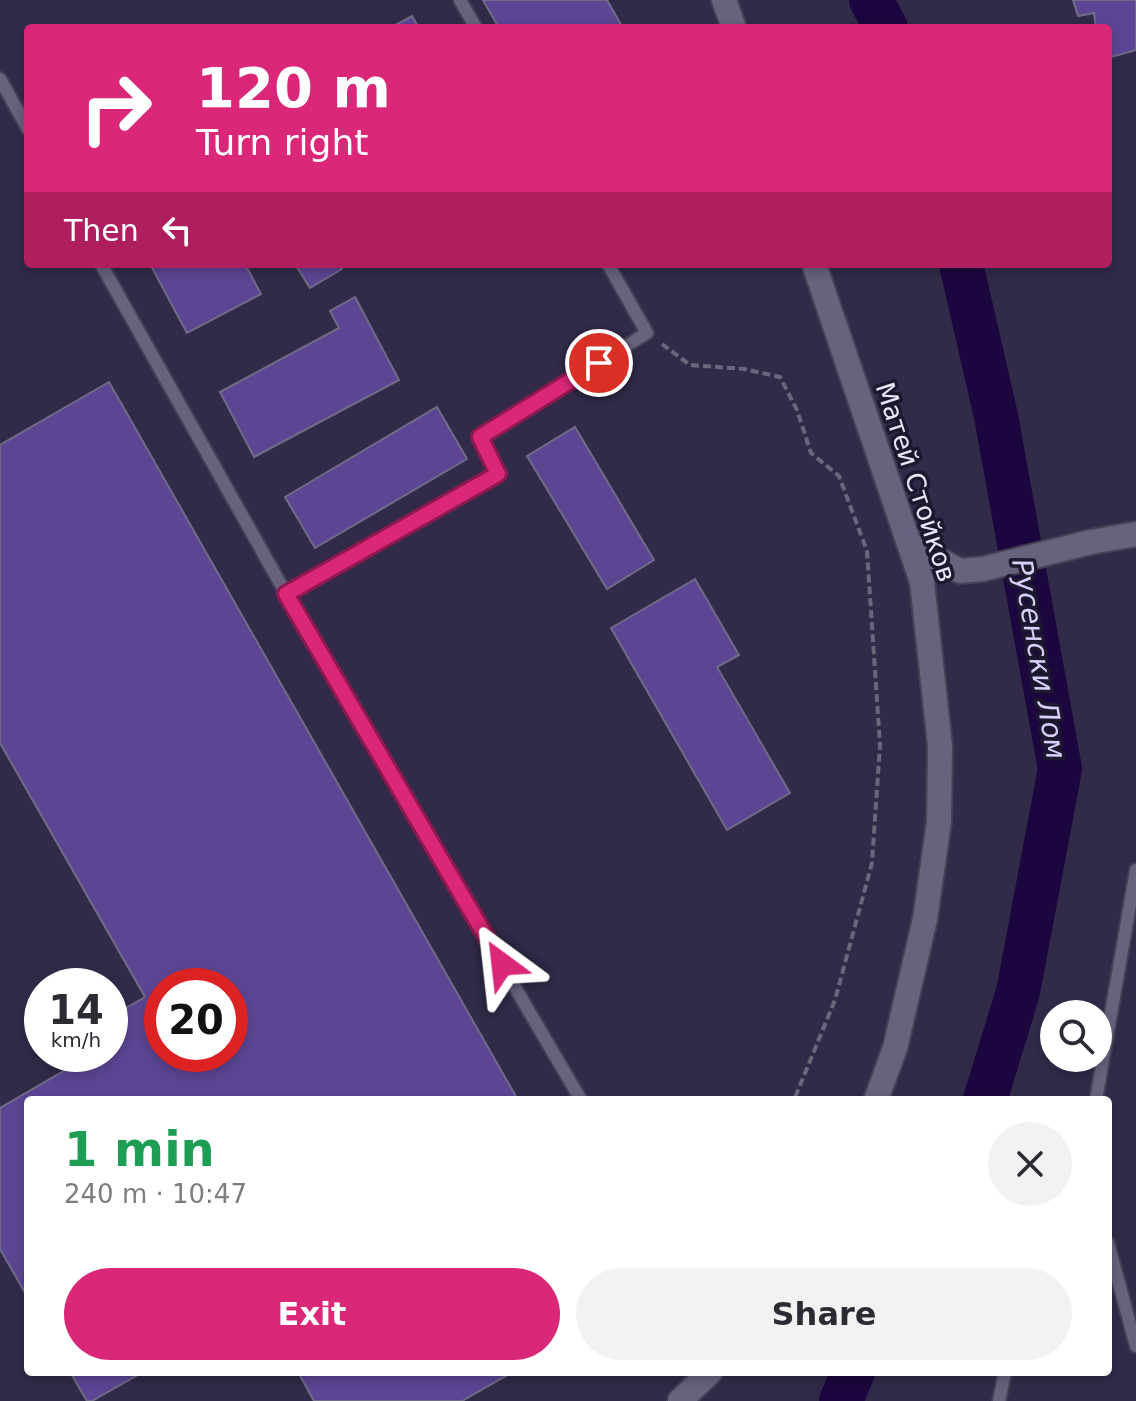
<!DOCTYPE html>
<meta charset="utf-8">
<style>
:root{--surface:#fff;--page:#f2f2f3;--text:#2b2b33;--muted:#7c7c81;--accent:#db2777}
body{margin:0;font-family:"DejaVu Sans",sans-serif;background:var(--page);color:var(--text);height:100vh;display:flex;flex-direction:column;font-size:30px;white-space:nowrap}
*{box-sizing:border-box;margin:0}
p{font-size:26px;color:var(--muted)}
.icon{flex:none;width:44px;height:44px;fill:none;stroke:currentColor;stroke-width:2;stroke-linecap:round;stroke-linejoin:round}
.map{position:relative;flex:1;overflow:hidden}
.sheet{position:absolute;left:24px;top:1096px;width:1088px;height:280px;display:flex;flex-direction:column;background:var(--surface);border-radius:8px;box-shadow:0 4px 12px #0003}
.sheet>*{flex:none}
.top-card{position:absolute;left:24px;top:24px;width:1088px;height:244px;border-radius:8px;box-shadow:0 4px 12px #0003;background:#db2777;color:#fff;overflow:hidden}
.buttons{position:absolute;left:1040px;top:1000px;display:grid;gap:16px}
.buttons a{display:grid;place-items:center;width:72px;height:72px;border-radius:50%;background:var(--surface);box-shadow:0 4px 12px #0003;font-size:40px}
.speed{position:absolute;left:24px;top:968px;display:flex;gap:16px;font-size:40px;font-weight:700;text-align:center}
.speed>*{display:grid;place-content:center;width:104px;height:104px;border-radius:50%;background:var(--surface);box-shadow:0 4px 12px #0003;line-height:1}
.speed small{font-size:20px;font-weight:400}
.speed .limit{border:12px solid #d22;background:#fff;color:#111}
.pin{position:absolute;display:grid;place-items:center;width:68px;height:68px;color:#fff;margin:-34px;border:4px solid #fff;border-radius:50%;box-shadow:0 2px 8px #0007}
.me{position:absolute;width:88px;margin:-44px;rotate:330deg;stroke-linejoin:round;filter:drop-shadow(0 0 6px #0008)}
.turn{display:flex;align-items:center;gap:28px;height:168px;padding:0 40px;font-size:36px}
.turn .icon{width:104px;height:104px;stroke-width:2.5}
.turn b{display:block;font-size:56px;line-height:68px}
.then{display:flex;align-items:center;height:76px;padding:0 40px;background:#0003;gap:16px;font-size:30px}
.round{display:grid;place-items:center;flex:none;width:84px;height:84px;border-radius:42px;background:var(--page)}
.overview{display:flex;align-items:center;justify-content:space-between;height:136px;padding:0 40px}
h1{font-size:48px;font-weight:600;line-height:60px;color:#1e9e55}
.action{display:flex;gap:16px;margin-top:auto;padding:16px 40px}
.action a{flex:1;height:92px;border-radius:48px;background:var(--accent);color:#fff;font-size:32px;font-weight:600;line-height:92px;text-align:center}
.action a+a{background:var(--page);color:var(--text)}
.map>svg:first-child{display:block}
</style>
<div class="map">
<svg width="1136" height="1401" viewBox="0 0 1136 1401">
<rect width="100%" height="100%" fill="#27223a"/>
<path fill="#312a49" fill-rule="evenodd" d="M0,0H1136V1401H0ZM28,28H1108V264H28ZM42,986H110V1054H42ZM162,986H230V1054H162ZM1054,1014H1098V1058H1054ZM28,1100H1108V1372H28Z"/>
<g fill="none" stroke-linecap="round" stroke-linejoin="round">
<g stroke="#1c063f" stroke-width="44">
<polyline points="871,0 886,28"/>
<polyline points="961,264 996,416 1060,769 1018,992 985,1100"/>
<polyline points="841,1401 853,1372"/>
</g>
</g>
<g fill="#5c4694" stroke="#706b87" stroke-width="2" fill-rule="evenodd">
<polygon points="483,0 607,0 623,28 499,28"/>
<polygon points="1073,0 1136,0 1136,50 1108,58 1108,28 1096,28 1094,13 1078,16"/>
<polygon points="412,16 419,28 390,28"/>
<polygon points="150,264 245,264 261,294 187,333"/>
<polygon points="295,264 339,264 342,269 310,288"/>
<polygon points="355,297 399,380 254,457 220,392 339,328 330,311"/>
<path d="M109,382L518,1100H28V1298L0,1249V1108L93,1054H110V1017L145,997L0,743V445ZM162,986H230V1054H162Z"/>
<polygon points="437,407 467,459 315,548 285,497"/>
<polygon points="575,427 654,560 607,589 527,456"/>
<polygon points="695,579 739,655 717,667 790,793 727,830 611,628"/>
<polygon points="70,1372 143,1372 92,1401 87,1401"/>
<polygon points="298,1372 513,1372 462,1401 314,1401"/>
</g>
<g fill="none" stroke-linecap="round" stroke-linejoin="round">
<g stroke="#454054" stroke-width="16">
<g id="service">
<polyline points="460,0 476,28"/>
<polyline points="0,79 28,129"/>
<polyline points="101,264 326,665 581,1100"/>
<polyline points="286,594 498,474 480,437 647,333 608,264"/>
<polyline points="1096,1100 1136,870"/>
<polyline points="1108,1243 1136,1346"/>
<polyline points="999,1401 1005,1372"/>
</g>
</g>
<g stroke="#454054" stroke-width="28">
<g id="minor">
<polyline points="724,0 734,28"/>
<polyline points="814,264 922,582 940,746 939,822 925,919 895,1048 876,1100"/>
<polyline points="910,544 960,571 983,569 1091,542 1136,534"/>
<polyline points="680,1401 710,1372"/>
</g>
</g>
<polyline stroke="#6a667b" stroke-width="4" stroke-dasharray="8 4" stroke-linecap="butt" points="662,344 690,365 744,369 780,377 797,410 811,453 839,476 867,551 880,745 872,863 835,1000 794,1100"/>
<use href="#service" stroke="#67627e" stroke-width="12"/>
<use href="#minor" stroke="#67627e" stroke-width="24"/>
</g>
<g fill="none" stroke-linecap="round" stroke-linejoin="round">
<g stroke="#8e194d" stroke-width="20">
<polyline id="route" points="502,964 286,594 498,474 480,437 599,363"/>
</g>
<use href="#route" stroke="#db2777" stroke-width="14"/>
</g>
<g text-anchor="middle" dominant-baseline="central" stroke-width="7" stroke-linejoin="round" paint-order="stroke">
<g font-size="26" fill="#eae7f7" stroke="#1e182f">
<text transform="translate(916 482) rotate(72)">Матей Стойков</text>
</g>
<g font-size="28" font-style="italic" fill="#d9d0fd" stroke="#1e182f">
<text transform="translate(1039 659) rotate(80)">Русенски Лом</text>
</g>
</g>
</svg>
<div class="buttons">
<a><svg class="icon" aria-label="search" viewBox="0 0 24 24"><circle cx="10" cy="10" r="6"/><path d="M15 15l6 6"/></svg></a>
</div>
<div class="speed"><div>14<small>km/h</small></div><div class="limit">20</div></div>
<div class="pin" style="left:599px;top:363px;background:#d93025"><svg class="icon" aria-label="arrive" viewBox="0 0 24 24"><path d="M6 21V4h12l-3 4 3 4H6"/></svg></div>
<svg class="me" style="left:502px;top:964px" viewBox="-20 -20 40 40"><path d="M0-17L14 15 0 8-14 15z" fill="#db2777" stroke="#fff" stroke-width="4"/></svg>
<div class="top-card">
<div class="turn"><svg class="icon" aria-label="right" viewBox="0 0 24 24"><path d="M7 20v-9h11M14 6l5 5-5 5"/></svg><div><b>120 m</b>Turn right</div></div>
<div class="then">Then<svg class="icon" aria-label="left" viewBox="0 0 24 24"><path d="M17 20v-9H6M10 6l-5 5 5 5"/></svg></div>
</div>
<section class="sheet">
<div class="overview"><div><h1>1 min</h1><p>240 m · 10:47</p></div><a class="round"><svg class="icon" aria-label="close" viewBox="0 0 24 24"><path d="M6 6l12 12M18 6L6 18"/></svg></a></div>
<div class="action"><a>Exit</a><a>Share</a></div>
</section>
</div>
